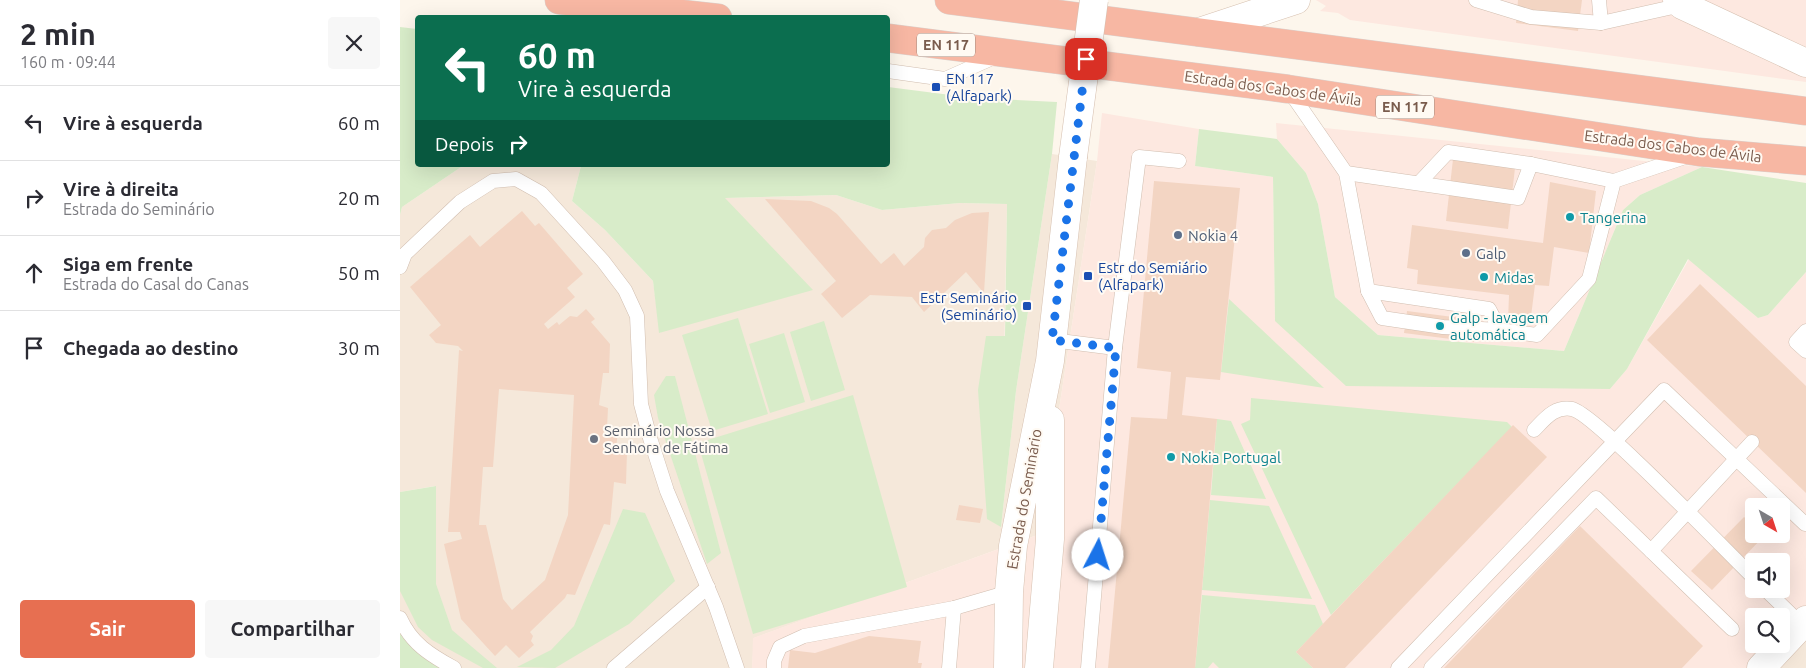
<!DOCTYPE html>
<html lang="pt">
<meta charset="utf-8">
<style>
:root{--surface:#fff;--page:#f7f7f7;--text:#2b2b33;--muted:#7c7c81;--line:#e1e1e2;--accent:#e76f51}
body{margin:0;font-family:Ubuntu,sans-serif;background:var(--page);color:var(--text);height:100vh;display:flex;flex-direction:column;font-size:19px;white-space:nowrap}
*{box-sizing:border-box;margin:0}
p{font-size:16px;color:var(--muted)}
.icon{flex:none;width:28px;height:28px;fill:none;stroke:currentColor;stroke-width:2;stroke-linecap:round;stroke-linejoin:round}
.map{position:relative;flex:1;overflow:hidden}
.side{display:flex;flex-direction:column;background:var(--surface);width:400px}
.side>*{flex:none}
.top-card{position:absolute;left:15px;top:15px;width:475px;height:152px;border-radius:5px;box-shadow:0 5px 20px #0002;background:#0b6e4f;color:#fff;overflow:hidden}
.needle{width:32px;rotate:141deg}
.tools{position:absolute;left:1345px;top:498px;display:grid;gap:10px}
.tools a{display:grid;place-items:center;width:45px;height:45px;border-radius:5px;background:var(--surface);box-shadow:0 5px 20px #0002;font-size:25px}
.pin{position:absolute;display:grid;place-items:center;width:42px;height:42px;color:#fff;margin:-21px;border-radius:10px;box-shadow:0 2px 8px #0006}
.me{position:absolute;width:55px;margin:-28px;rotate:5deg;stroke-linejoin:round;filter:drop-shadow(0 0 4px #0008)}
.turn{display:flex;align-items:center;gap:18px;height:105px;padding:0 20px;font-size:22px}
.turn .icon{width:65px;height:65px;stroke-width:2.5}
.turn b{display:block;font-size:35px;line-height:42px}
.then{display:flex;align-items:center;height:48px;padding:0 20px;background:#0003;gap:10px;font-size:19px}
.round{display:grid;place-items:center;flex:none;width:52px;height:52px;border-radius:5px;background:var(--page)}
.summary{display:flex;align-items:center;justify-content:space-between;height:85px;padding:0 20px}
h1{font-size:30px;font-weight:700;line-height:38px}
.primary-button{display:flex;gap:10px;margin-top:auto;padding:10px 20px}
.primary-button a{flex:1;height:58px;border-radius:5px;background:var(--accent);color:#fff;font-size:20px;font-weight:700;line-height:58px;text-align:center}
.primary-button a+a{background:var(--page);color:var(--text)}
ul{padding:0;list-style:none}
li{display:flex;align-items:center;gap:15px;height:75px;padding:0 20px;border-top:1px solid var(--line)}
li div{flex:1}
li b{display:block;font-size:19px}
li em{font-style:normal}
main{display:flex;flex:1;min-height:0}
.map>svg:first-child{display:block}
</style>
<main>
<section class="side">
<div class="summary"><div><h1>2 min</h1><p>160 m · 09:44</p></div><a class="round"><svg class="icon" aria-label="close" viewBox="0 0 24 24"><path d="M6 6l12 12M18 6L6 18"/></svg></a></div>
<ul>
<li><svg class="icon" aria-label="left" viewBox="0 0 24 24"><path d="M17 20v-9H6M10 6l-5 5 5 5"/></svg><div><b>Vire à esquerda</b></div><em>60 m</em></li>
<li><svg class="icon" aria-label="right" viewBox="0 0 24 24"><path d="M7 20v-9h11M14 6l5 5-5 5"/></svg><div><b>Vire à direita</b><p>Estrada do Seminário</p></div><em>20 m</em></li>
<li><svg class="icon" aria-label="ahead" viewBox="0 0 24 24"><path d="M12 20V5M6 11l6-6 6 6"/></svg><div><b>Siga em frente</b><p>Estrada do Casal do Canas</p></div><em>50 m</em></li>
<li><svg class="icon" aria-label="arrive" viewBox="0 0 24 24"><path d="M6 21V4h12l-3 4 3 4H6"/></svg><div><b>Chegada ao destino</b></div><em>30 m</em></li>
</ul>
<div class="primary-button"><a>Sair</a><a>Compartilhar</a></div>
</section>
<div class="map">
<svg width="1406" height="668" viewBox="0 0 1406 668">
<rect width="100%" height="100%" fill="#fdf6ec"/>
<g fill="#f5e8da">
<polygon points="652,154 697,161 640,534 354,638 352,668 0,668 0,585 35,486 0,492 0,215 2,207 64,165 181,166 172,201 205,230 253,281 260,333 324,198 436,195 482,210 560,203 607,204 601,527 616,391"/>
<polygon points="1406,630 1406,668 1369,668"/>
</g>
<g fill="#fde8e0" fill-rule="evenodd">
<polygon points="916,0 1406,0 1406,82 950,20 938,13 920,11 926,6"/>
<path d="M702,113L799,129L795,166L873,177L875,321L1210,389L1227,369L1289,259L1358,318L1368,315L1406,272V630L1369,668H352L353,638L640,534L697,161ZM1354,506H1381V534H1354ZM1354,561H1381V589H1354ZM1354,616H1381V644H1354Z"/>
<polygon points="876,123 1302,167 1240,195 1223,210 1164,351 978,335 935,297 918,204 906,173 877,139"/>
</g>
<g fill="#d8ecc9">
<polygon points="0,27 17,29 18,165 64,165 2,207 0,215"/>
<polygon points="488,87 574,98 657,102 652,154 616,391 601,527 587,519 578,390 586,336 605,336 607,204 560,203 482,210 436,195 325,198 413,290 259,333 253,281 205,230 172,201 181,166 126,165 488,165"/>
<polygon points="799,129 877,139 906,173 918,204 935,297 978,335 1164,351 1223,210 1240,195 1302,167 1406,183 1406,272 1368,315 1358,318 1288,259 1227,369 1210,389 946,386 875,321 873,177 795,166"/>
<polygon points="829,299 924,388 821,372"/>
<polygon points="338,318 368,414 312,431 282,335"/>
<polygon points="424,321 445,390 411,401 390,332"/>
<polygon points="384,333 405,402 370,413 349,344"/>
<polygon points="266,376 275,376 321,553 307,564 258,418 254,395"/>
<polygon points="453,395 507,587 353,634 298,443"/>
<polygon points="851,398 1107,422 1112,427 931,615 841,424 850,420"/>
<polygon points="817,419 831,421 866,499 811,495"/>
<polygon points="36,486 36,584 52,630 97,668 83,668 32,640 18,627 0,591 0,492"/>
<polygon points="810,500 869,506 912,599 802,590"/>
<polygon points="223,509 245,513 275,581 229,624 155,668 117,667 151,650 174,626"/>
<polygon points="802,595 915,605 923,624 896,652 913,668 819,668 813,662 808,668 795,668"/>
<polygon points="0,634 47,668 0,668"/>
</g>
<g fill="#f3d5c3" fill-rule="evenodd">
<polygon points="1118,0 1182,0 1178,31 1116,23"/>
<polygon points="1053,159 1115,168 1108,229 1046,221"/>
<polygon points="754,181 840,188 820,380 786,377 782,415 817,419 795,668 708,668 731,417 767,419 771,372 737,368"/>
<polygon points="1150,182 1196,191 1189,253 1154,247 1149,286 1135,285 1130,324 1108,321 1109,295 1017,284 1018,270 1007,268 1012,225 1143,243"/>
<polygon points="365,199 411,201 429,208 437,214 481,264 494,253 504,266 524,247 525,238 532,230 546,228 555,220 572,213 589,212 584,293 566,272 524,312 512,297 470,295 442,318 421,294 436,281"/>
<path d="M122,211L135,226L139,223L183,274L167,288L175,297L144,324L148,329L157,322L159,325L170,316L177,317L186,309L195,319L191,322L210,344L209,373H203L199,405L208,408L207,428L218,429L216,450L227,451L226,484L214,482L210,525L204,524L175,595L167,594L165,598L130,632L133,636L131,641L134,645L119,658L106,645L95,656L61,619L44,544L62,539L60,532H48L59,350L63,351L58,346L36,343L29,335L41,325L10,287L70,235L80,247ZM99,389L174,395L168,515L145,580L112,610L103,599L86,525H79L83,467H93Z"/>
<polygon points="1300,284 1406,386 1406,493 1247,340"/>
<polygon points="1007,311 1076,320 1074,342 1004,333"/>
<polygon points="1113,425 1147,457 945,668 913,668 896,652"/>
<polygon points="559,505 583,509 580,523 556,520"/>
<polygon points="1344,517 1354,526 1354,534 1362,534 1364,536 1312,590 1291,571"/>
<polygon points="1180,526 1303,646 1282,668 1044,668"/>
<polygon points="469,636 521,641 518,663 522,663 521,668 388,668 390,650 415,653"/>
</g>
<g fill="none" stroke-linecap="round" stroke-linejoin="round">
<g stroke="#d1beb0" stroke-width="15">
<g id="lane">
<polyline points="1076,0 1131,17 1201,23 1282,5"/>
<polyline points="1199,0 1201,23"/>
<polyline points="488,71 545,79 597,56"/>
<polyline points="888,89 946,173 968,291 1089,309 1100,330 1137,335 1189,279 1214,181 1288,156"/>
<polyline points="946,173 1118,198 1131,164 1214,181"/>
<polyline points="1019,183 1048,152 1131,164"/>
<polyline points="0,267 5,254 60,202 93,181 116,179 141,193 203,261 225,290 237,316 241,404 250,438 267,491 316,607 337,668"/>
<polyline points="968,291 982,318 1043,327 1100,330"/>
<polyline points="1406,331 1396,342 1406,351"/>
<polyline points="652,340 715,348"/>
<path d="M1134,430C1145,419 1154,406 1172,409C1194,413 1328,553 1354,578"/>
<polyline points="1251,551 1352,442"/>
<polyline points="1365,589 1402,625"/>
<path d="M0,618C11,643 30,655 54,668"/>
<polyline points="214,668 308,587"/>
<polyline points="374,668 374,661 380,647 404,636 554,608 609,592"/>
<polyline points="549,668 554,608"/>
<polyline points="688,668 715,348 739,157 779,161"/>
<polyline points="998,668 1264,390 1405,524"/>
<polyline points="1031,668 1196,498 1332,629"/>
</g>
</g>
<g stroke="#d6c0b0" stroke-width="29">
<g id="secondary">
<polyline points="1277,0 1282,5 1406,63"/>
<polyline points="799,32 896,0"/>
<polyline points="608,668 609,592 613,546 650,361 673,157"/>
<polyline points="639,668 650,539 650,420"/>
<polyline points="1361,668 1406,620"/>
</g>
</g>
<g stroke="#dad1cd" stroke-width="29">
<g id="highway">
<polyline points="159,0 318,18"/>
<polyline points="549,0 1406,111"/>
<polyline points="488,38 888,89 1299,152 1406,161"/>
</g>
</g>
<use href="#lane" stroke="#fff" stroke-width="14"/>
<use href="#secondary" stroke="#fff" stroke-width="28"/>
<use href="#highway" stroke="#f7b7a3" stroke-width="28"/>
<g stroke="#d6c0b0" stroke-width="29" stroke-linecap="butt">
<polyline id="secondary-bridge" points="673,157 694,0"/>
</g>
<use href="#secondary-bridge" stroke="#fff" stroke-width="28"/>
</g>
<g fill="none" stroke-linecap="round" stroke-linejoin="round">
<polyline stroke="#1a73e8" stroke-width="9" stroke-dasharray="0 16.2" points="686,59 652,340 716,348 698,555"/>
</g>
<g fill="#1a4fb4" stroke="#fffaf3" stroke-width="2">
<rect x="531" y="82" width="10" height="10" rx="2.5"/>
<rect x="683" y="271" width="10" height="10" rx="2.5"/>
<rect x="622" y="301" width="10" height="10" rx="2.5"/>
</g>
<g fill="#0f9aa8" stroke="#fffaf3" stroke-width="2">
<circle cx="1170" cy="217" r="5"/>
<circle cx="1084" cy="277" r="5"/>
<circle cx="1040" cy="326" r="5"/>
<circle cx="771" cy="457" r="5"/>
</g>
<g fill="#5c6f8a" stroke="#fffaf3" stroke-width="2">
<circle cx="778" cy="235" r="5"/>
<circle cx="1066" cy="253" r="5"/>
</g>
<circle fill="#6b7280" stroke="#fffaf3" stroke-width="2" cx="194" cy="439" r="5"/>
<g text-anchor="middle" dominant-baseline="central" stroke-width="4" stroke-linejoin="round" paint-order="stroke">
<g fill="#fffaf3" stroke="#a28b7f" stroke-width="1">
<rect x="517" y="33.5" width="58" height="23" rx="4"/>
<rect x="976" y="95.5" width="58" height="23" rx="4"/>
</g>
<g font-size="14" font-weight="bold" fill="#7a5c4d">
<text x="546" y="45">EN 117</text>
<text x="1005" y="107">EN 117</text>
</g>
<g font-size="15" fill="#164399" stroke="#fffaf3" text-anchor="start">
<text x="546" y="78">EN 117<tspan x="546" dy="17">(Alfapark)</tspan></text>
<text x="698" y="267">Estr do Semiário<tspan x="698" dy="17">(Alfapark)</tspan></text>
<text x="617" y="297" text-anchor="end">Estr Seminário<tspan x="617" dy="17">(Seminário)</tspan></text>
</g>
<g font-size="15" fill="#7a5c4d" stroke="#fffaf3">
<text transform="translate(873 88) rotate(8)">Estrada dos Cabos de Ávila</text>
<text transform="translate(1273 146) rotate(7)">Estrada dos Cabos de Ávila</text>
<text transform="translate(624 499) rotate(-80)">Estrada do Seminário</text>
</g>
<g font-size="15" fill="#0d838f" stroke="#fffaf3" text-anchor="start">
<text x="1180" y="217">Tangerina</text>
<text x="1094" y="277">Midas</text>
<text x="1050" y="317">Galp - lavagem<tspan x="1050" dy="17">automática</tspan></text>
<text x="781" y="457">Nokia Portugal</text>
</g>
<g font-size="15" fill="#4e5e75" stroke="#fffaf3" text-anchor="start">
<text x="788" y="235">Nokia 4</text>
<text x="1076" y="253">Galp</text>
</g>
<g font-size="15" fill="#5b616d" stroke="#fffaf3" text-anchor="start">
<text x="204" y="430">Seminário Nossa<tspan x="204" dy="17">Senhora de Fátima</tspan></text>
</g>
</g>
</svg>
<div class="tools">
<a><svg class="needle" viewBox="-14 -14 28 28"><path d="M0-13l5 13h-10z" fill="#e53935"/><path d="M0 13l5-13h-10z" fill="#7c7c81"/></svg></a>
<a><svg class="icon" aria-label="sound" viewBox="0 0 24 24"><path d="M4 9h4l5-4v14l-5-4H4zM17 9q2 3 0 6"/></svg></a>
<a><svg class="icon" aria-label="search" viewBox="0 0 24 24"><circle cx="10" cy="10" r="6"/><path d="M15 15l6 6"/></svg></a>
</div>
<div class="pin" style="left:686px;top:59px;background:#d93025"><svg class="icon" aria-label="arrive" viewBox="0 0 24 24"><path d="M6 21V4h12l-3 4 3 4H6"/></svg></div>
<svg class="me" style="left:698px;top:555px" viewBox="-20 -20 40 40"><circle r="19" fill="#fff"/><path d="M0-13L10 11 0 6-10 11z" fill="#1a73e8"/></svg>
<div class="top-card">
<div class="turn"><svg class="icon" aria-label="left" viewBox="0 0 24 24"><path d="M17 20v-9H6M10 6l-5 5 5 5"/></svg><div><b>60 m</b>Vire à esquerda</div></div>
<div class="then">Depois<svg class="icon" aria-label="right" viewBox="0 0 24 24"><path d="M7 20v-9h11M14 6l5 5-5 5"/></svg></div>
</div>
</div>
</main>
